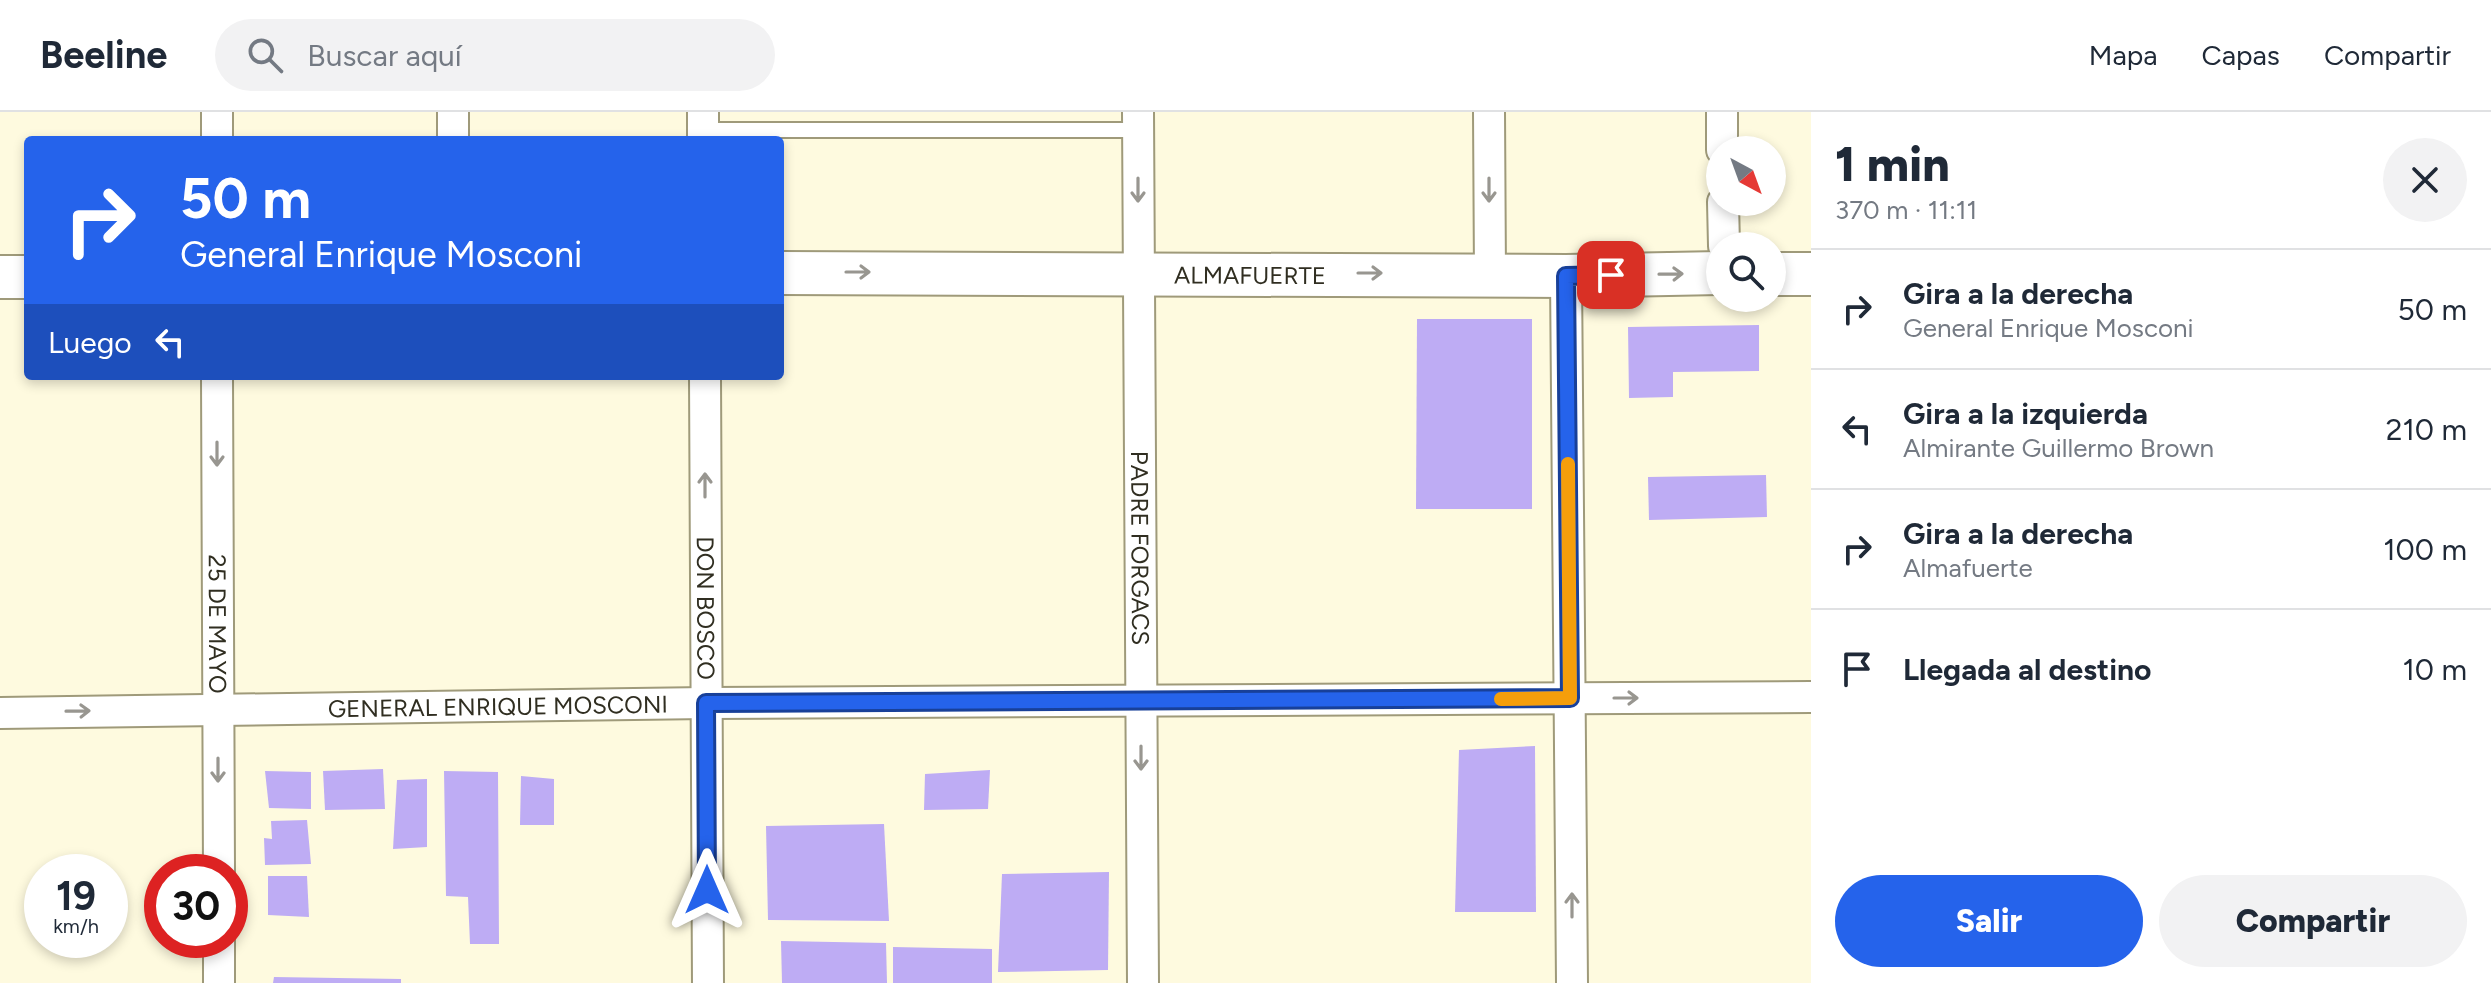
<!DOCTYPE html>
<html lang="es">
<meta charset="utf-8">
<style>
:root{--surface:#fff;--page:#f2f2f3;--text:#1f2937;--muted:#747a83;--line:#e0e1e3;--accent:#2563eb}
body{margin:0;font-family:Figtree,sans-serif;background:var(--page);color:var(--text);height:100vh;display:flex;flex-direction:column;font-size:30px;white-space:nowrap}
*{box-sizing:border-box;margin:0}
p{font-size:26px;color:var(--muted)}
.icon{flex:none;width:44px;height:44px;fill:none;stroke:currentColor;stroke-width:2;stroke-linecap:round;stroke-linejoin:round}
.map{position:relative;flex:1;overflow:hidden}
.panel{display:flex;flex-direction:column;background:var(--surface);width:680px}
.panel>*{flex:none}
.banner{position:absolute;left:24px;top:24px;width:760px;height:244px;border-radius:8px;box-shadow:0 4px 12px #0003;background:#2563eb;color:#fff;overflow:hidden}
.needle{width:52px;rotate:139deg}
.tools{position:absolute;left:1706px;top:24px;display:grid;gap:16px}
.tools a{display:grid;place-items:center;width:80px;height:80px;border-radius:50%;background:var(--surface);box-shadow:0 4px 12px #0003;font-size:40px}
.speed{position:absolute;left:24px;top:742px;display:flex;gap:16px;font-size:40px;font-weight:700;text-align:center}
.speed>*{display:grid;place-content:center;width:104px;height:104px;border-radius:50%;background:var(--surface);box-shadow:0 4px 12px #0003;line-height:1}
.speed small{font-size:20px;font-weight:400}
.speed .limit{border:12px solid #d22;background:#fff;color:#111}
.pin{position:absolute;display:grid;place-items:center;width:68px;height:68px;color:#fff;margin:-34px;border-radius:16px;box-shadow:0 4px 12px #0006}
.me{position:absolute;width:88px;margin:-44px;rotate:0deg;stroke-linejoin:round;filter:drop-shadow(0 0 6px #0008)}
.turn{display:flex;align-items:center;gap:28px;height:168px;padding:0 24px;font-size:36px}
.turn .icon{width:104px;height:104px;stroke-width:2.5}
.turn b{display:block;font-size:56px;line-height:68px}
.then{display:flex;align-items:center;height:76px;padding:0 24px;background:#0003;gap:16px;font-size:30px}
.round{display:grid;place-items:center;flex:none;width:84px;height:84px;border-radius:42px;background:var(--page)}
.summary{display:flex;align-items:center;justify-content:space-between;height:136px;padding:0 24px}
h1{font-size:48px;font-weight:800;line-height:60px}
.action{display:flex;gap:16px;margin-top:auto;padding:16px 24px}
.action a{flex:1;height:92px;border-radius:48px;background:var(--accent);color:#fff;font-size:32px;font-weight:800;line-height:92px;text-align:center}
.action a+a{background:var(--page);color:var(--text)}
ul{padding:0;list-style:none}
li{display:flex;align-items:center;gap:24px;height:120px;padding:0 24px;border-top:2px solid var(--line)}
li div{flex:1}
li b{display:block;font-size:30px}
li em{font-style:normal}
header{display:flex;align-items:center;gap:48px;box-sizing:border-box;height:112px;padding:0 40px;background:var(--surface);border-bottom:2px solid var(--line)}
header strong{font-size:38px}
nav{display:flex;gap:44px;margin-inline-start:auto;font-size:28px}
.search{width:560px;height:72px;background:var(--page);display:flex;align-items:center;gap:20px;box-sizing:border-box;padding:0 28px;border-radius:44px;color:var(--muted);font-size:30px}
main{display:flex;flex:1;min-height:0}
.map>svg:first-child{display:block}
</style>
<header>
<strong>Beeline</strong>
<div class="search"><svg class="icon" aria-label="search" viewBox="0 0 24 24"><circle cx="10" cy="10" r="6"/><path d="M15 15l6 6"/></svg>Buscar aquí</div>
<nav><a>Mapa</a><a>Capas</a><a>Compartir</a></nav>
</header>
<main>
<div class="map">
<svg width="1811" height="871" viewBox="0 0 1811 871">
<rect width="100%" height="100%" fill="#fefadf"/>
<g fill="#beacf4">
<polygon points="1417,207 1532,207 1532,397 1416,397"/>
<polygon points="1759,213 1759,259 1673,260 1673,285 1629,286 1628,215"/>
<polygon points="1766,363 1767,405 1649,408 1648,365"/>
<polygon points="1535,634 1536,800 1455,800 1459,638"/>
<polygon points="383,657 385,697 325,698 323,659"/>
<polygon points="990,658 988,697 924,698 925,662"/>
<polygon points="265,659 311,660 311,697 269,696"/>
<polygon points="444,659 498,660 499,832 470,832 468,785 446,784"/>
<polygon points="521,664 554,667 554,713 520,713"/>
<polygon points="427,667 427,735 393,737 397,668"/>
<polygon points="307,708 311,752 265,753 264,726 272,727 271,709"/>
<polygon points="884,712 889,809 768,808 766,714"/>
<polygon points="1109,760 1108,858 998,860 1002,762"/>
<polygon points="268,764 307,764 309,805 268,803"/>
<polygon points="781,829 886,831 887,871 782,871"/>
<polygon points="893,835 992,837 992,871 893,871"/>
<polygon points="274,865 401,867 401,871 273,871"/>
</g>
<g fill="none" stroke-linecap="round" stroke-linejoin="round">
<g stroke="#9f9a7a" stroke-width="18">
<polyline id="lane" points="703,18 1138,18"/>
</g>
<g stroke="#9f9a7a" stroke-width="34">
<g id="street">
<polyline points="453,0 453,28"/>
<polyline points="703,0 703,28"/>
<path id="s1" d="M1138,0L1143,871"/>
<polyline points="1489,0 1490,162"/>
<polyline points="1722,0 1722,38"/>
<polyline points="217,28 217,0"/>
<polyline points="1723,90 1724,134"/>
<polyline points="1566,164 1572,871"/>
<path id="s2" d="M217,264L219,760"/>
<path id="s3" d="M705,264L708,871"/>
<path id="s4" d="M0,601L706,591L1811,585"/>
<polyline points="219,828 219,871"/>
</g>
</g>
<g stroke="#9f9a7a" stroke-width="46">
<g id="secondary">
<path id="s5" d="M780,161L1566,164L1720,161"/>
<polyline points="1772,162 1811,162"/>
<polyline points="0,165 28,165"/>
</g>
</g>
<use href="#lane" stroke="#fff" stroke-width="14"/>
<use href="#street" stroke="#fff" stroke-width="30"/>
<use href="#secondary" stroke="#fff" stroke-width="42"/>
</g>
<defs><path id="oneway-shaft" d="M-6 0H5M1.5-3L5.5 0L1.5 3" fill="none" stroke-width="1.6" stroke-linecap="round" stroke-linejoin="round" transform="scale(2)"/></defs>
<g stroke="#989690">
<use href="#oneway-shaft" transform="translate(1138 78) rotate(90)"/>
<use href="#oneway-shaft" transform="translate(1489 78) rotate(90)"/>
<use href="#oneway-shaft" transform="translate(858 160)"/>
<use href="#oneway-shaft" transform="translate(1370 161)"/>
<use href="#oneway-shaft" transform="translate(1671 162) rotate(-1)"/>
<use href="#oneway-shaft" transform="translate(217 342) rotate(90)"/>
<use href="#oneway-shaft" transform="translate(705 373) rotate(-90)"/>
<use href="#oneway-shaft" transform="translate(1626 586)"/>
<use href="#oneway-shaft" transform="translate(78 599) rotate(-1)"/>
<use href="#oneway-shaft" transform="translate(1141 646) rotate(90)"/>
<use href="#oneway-shaft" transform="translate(218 658) rotate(90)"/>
<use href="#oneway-shaft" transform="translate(1572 793) rotate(-90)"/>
</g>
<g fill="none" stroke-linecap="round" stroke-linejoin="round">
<g stroke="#184099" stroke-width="20">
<polyline id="route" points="707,778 706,591 1570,586 1566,164 1611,163"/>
</g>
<use href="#route" stroke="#2563eb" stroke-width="14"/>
<polyline stroke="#f59e0b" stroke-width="14" points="1501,587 1570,586 1568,352"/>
</g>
<g text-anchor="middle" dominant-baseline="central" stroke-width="7" stroke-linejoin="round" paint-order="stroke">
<g font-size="24" fill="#302e21" stroke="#fff">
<text stroke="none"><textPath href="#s5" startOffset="470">ALMAFUERTE</textPath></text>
<text stroke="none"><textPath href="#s1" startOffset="436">PADRE FORGACS</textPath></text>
<text stroke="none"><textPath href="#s3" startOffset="232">DON BOSCO</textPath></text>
<text stroke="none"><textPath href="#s2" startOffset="248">25 DE MAYO</textPath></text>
<text stroke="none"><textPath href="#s4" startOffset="498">GENERAL ENRIQUE MOSCONI</textPath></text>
</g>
</g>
</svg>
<div class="tools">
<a><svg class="needle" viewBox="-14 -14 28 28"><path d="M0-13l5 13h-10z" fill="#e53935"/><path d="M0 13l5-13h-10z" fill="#747a83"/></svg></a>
<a><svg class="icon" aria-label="search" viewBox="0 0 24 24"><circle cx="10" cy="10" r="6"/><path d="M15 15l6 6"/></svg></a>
</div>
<div class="speed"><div>19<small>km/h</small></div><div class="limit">30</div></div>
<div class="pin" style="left:1611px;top:163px;background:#d93025"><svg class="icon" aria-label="arrive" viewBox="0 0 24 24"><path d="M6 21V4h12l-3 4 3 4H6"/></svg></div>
<svg class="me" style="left:707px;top:778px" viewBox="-20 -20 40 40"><path d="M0-17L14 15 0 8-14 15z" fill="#2563eb" stroke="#fff" stroke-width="4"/></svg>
<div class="banner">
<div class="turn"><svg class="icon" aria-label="right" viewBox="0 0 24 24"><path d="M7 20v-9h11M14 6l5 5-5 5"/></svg><div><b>50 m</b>General Enrique Mosconi</div></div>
<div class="then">Luego<svg class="icon" aria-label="left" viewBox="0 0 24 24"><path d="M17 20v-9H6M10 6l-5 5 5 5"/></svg></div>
</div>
</div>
<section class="panel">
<div class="summary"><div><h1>1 min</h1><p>370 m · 11:11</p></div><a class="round"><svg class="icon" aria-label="close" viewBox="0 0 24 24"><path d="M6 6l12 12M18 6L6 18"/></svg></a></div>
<ul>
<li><svg class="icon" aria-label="right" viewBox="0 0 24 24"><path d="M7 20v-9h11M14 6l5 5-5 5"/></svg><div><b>Gira a la derecha</b><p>General Enrique Mosconi</p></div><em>50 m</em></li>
<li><svg class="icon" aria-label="left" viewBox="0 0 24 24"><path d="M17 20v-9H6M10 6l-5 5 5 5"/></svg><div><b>Gira a la izquierda</b><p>Almirante Guillermo Brown</p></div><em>210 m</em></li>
<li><svg class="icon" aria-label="right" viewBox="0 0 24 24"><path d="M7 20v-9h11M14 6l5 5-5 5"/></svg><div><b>Gira a la derecha</b><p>Almafuerte</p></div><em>100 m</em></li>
<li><svg class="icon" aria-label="arrive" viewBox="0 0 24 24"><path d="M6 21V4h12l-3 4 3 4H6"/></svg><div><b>Llegada al destino</b></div><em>10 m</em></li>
</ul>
<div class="action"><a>Salir</a><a>Compartir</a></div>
</section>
</main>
